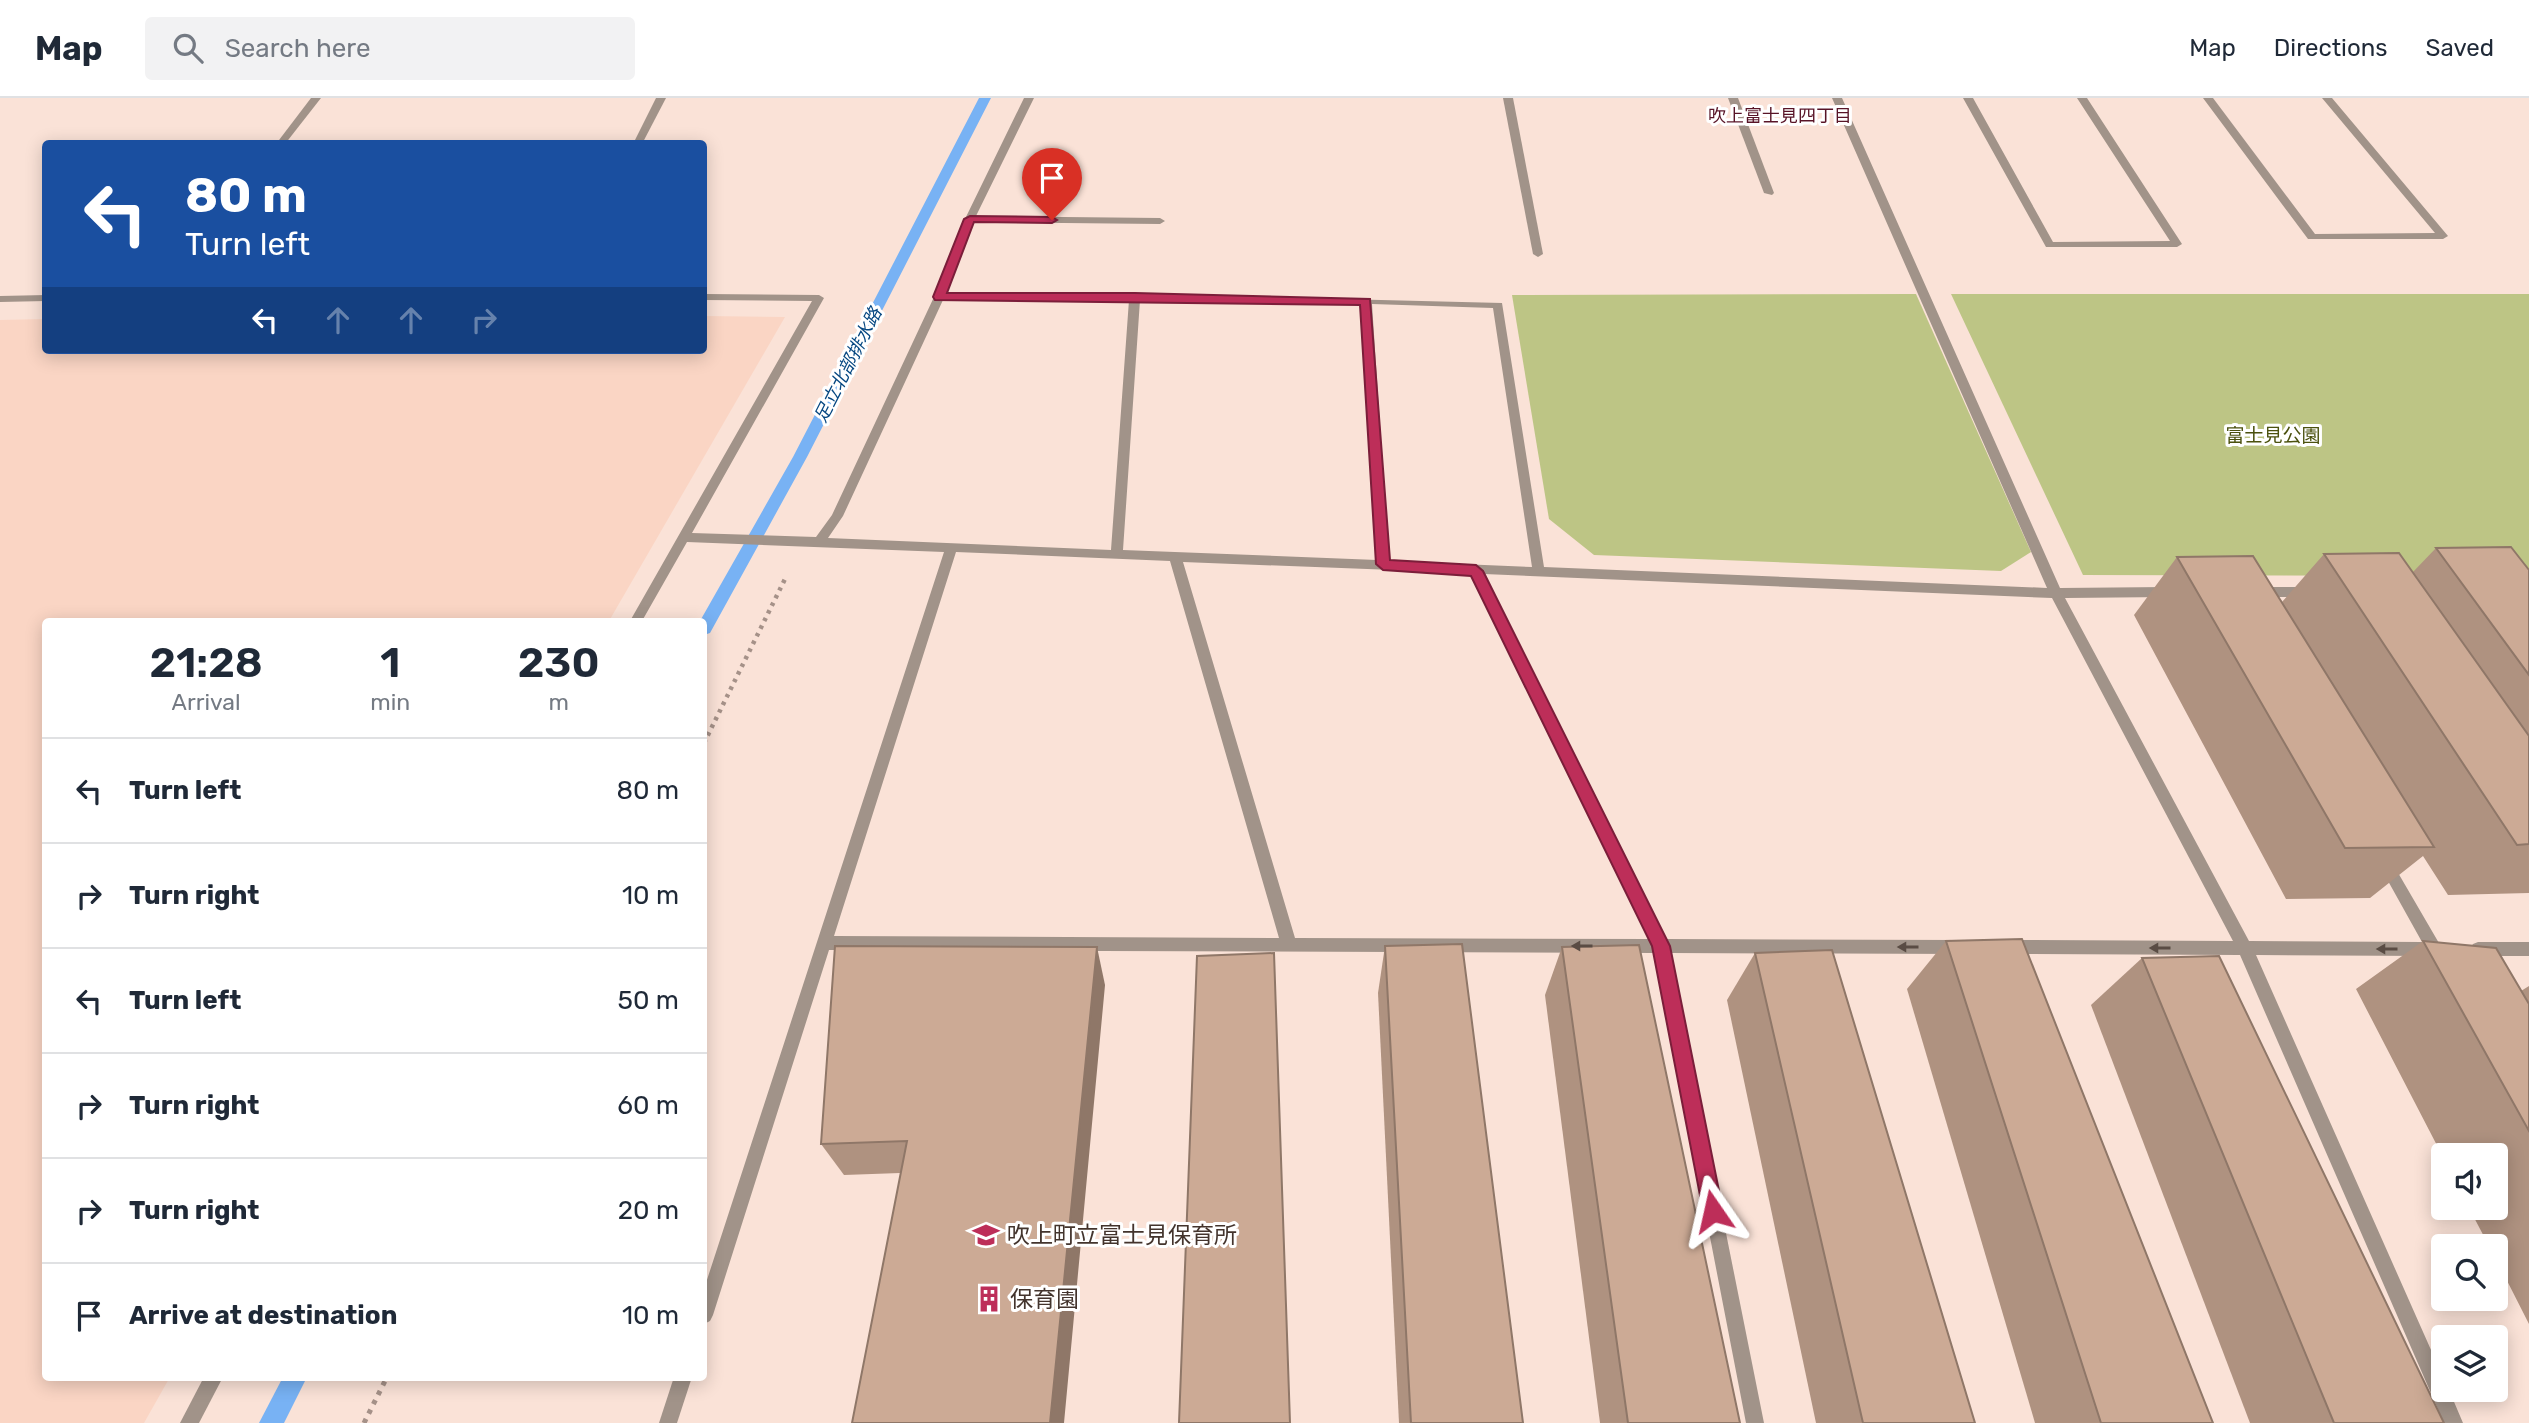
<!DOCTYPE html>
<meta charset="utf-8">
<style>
:root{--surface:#fff;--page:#f2f2f3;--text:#1f2937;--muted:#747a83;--line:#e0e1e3}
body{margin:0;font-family:Rubik,"Noto Sans JP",sans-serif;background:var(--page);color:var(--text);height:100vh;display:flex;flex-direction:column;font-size:26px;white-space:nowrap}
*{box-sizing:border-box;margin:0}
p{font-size:23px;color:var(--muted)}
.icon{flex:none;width:38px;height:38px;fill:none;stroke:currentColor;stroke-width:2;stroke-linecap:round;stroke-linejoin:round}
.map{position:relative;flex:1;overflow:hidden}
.sheet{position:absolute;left:42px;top:520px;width:665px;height:763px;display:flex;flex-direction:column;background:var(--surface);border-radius:7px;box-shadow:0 4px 18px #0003}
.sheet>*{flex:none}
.guide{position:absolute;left:42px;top:42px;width:665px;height:214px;border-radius:7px;box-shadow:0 4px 18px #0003;background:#1a4fa0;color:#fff;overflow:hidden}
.buttons{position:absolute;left:2431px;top:1045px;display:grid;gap:14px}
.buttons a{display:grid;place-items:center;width:77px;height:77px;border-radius:7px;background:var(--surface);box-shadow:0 4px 18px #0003;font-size:35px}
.pin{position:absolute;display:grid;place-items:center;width:60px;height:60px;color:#fff;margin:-72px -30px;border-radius:50% 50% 50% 0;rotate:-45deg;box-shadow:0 0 7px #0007}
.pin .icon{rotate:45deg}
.me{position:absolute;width:77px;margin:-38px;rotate:349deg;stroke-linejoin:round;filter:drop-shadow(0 0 5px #0008)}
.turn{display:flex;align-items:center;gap:24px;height:147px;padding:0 28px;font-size:32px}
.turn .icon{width:91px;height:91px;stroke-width:2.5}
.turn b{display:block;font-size:49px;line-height:60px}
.lanes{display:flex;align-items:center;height:66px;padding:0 28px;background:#0003;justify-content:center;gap:35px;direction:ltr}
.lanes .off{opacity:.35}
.eta{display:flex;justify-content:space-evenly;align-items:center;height:119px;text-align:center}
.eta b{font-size:42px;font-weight:600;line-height:49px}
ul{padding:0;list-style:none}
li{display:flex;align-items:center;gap:21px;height:105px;padding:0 28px;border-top:2px solid var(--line)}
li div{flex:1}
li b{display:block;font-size:26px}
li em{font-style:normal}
header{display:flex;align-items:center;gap:42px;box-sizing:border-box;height:98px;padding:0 35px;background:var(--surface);border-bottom:2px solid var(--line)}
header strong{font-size:33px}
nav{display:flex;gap:38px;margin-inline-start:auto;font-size:24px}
.search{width:490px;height:63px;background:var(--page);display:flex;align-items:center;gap:18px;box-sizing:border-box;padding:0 24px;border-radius:7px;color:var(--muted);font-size:26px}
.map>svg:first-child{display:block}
</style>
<header>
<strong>Map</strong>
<div class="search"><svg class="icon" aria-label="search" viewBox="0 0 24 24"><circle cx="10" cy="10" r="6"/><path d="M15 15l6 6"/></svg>Search here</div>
<nav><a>Map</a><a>Directions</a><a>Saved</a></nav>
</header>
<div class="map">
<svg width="2529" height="1325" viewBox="0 0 2529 1325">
<rect width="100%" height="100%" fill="#fae2d7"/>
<polygon fill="#fad5c4" points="704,218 785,219 609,523 46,523 46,1279 170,1279 144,1325 0,1325 0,222 45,221 46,252 704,252"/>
<g fill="#bdc585">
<polygon points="1916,196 2031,454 2001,473 1594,457 1549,421 1512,197"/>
<polygon points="1951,196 2529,196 2529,478 2083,477"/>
</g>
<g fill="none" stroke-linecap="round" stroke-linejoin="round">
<g fill="#78b2f4" fill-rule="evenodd">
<polygon points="979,0 991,0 807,359 710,535 704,537 704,523 700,523 793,359"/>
<polygon points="283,1279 307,1279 284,1325 259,1325"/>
</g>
<polyline stroke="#a59188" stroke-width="4.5" stroke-dasharray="3.5 5" stroke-linecap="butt" points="704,645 786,479"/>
<polyline stroke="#a59188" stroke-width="5" stroke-dasharray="4.5 6" stroke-linecap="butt" points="364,1325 387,1279"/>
<g fill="#a19389" fill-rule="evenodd">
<polygon points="311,0 321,0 285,46 276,46"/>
<polygon points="656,0 666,0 642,46 633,46"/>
<path d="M1024,0H1034L976,118L1160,120L1165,123L1160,126L974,124L946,196H1135L1502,205L1544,469L2047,490L1832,0H1842L2060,490L2167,489L2173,494L2167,499L2065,500L2249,843L2422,844L2378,765L2380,761L2385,759L2390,761L2443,852L2446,857L2443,862L2438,864L2433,862L2430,858L2256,857L2443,1279V1292H2449L2463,1325H2444L2240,857L2009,856L2004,854L2001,849L2004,844L2009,842L2233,843L2052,500L1484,476L1665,841L1961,842L1966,844L1969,849L1966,854L1961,856L1670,855L1764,1325H1746L1655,855L829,852L713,1217L710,1223L704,1226V1191L944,454L687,444L642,523H630L812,203L704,202V196L819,197L824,200L692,435L816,439L832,417L934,199L965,121ZM943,202H1129L1111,452L828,440L843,418ZM1140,202L1361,206L1377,462L1123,452ZM1372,206L1493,210L1532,469L1389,463ZM956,454L1170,463L1279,840L834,838ZM1183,464L1471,475L1650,841L1295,840Z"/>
<polygon points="1503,0 1513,0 1543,156 1538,159 1533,156"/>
<polygon points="1728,0 1738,0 1774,95 1772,97 1764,95"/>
<polygon points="1963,0 1973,0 2053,144 2170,143 2077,0 2087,0 2182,146 2177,149 2046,149"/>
<polygon points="2203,0 2213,0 2315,136 2435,135 2322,0 2332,0 2448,138 2443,141 2308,141"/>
<polygon points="46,197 46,203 0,204 0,198"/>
<polygon points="2257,489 2307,489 2313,494 2307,499 2257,499 2251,494"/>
<polygon points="2478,844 2529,844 2529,858 2478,858 2473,856 2470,851 2473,846"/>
<polygon points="204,1279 223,1279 199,1325 180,1325"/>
<polygon points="674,1279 692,1279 677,1325 659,1325"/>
</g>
</g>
<g fill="#af9280">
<polygon points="2436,450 2529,472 2529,795 2448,797 2423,758 2370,800 2286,801 2134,517 2177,459 2282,504 2324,456 2413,474"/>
<polygon points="1946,843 2213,1325 2035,1325 1907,891"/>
<polygon points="2423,843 2521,893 2529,888 2529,1226 2496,1161 2496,1148 2489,1148 2469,1110 2496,1110 2496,1057 2443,1057 2443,1059 2356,891"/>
<polygon points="1385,848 1523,1325 1399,1325 1378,895"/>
<polygon points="1562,849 1740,1325 1600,1325 1545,897"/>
<polygon points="1755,855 1975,1325 1816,1325 1727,902"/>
<polygon points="2142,860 2444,1325 2250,1325 2091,907"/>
<polygon points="1105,887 900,1075 844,1077 821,1046"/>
</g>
<polygon fill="#8f7768" points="1097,849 1105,887 1064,1325 1050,1325"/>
<g fill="#ccaa95" stroke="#8f7768" stroke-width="2">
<polygon points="2511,449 2529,472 2529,577 2436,450"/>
<polygon points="2399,455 2529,638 2529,746 2517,747 2324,456"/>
<polygon points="2253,458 2434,749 2345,750 2177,459"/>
<polygon points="2022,841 2213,1325 2101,1325 1946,843"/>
<polygon points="2423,843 2496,850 2529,906 2529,1033"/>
<polygon points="1462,846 1523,1325 1411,1325 1385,848"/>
<polygon points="1639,847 1740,1325 1628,1325 1562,849"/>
<polygon points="835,848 1097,849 1050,1325 852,1325 907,1043 821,1046"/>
<polygon points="1832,852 1975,1325 1863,1325 1755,855"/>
<polygon points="1274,855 1290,1325 1179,1325 1197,858"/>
<polygon points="2219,858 2444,1325 2334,1325 2142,860"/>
</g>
<defs><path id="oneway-solid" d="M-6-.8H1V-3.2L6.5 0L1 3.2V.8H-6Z" transform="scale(1.75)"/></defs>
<g fill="#5a4c44">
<use href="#oneway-solid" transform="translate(1582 848) rotate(-180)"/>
<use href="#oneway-solid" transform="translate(1908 849) rotate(-180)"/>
<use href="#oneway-solid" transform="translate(2160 850) rotate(-180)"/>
<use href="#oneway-solid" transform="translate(2387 851) rotate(-180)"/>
</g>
<polygon fill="#bd2e59" stroke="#7b1e3a" stroke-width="2" points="970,118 1052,119 1057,122 1052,125 974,124 947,195 1135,195 1370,201 1390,462 1476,467 1483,473 1670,848 1723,1113 1720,1120 1713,1123 1706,1120 1703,1113 1652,848 1471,478 1383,472 1376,466 1360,207 935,202 933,199 964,121"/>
<defs>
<g id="school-bare" transform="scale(2.1)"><path d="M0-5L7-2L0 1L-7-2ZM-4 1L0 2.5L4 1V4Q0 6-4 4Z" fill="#bd2e59" stroke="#fff" stroke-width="2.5" paint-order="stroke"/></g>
<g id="building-bare" transform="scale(2.1)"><path d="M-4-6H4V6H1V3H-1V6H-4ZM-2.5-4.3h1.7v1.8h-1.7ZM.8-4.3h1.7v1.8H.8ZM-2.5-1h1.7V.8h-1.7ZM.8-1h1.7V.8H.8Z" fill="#bd2e59" stroke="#fff" stroke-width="2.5" paint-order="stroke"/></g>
</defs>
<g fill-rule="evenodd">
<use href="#school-bare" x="986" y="1137"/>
<use href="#building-bare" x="989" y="1201"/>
</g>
<g text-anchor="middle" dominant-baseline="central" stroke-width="6" stroke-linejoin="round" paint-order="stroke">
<g font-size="18" fill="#581427" stroke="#fff">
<text x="1780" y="18">吹上富士見四丁目</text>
</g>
<g font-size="18" font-style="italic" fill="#064781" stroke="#fff">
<text transform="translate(848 267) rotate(-63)">足立北部排水路</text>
</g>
<g font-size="19" fill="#4b510e" stroke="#fff">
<text x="2273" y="337">富士見公園</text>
</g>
<g font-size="23" fill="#43342d" stroke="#fff" text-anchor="start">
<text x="1007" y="1137">吹上町立富士見保育所</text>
<text x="1010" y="1201">保育園</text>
</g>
</g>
</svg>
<div class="buttons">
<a><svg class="icon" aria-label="sound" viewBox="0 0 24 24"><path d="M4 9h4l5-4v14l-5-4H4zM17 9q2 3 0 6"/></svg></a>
<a><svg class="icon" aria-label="search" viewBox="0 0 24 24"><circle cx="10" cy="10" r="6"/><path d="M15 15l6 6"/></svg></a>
<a><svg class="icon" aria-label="layers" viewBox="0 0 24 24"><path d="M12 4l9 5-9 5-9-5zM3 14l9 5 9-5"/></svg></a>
</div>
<div class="pin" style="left:1052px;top:122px;background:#d93025"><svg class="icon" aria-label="arrive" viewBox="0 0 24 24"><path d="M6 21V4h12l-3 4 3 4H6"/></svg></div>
<svg class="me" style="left:1713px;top:1113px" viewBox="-20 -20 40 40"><path d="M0-17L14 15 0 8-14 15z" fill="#bd2e59" stroke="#fff" stroke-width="4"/></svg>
<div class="guide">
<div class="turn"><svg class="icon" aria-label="left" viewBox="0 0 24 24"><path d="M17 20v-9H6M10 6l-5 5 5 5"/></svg><div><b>80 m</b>Turn left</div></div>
<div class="lanes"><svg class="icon" aria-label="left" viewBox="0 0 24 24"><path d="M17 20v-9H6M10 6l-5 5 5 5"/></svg><svg class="icon off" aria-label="ahead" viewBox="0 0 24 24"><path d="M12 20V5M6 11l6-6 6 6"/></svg><svg class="icon off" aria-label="ahead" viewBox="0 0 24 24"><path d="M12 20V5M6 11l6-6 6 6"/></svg><svg class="icon off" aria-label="right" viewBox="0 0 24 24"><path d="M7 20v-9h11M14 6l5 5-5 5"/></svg></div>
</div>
<section class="sheet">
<div class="eta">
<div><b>21:28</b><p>Arrival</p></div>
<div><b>1</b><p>min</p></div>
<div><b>230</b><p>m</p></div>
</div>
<ul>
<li><svg class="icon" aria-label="left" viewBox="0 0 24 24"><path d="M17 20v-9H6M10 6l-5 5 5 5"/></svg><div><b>Turn left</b></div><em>80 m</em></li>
<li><svg class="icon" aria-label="right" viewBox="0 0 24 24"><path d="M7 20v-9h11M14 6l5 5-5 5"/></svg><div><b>Turn right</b></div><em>10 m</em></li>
<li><svg class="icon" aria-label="left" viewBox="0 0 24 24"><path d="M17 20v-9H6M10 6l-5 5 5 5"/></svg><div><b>Turn left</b></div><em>50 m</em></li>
<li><svg class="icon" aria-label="right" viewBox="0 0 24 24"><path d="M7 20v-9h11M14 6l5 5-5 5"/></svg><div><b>Turn right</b></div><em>60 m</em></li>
<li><svg class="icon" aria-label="right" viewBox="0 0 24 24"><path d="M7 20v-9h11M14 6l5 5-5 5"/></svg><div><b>Turn right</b></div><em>20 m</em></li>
<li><svg class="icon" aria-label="arrive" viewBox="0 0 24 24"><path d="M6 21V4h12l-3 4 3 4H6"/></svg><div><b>Arrive at destination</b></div><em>10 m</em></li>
</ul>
</section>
</div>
